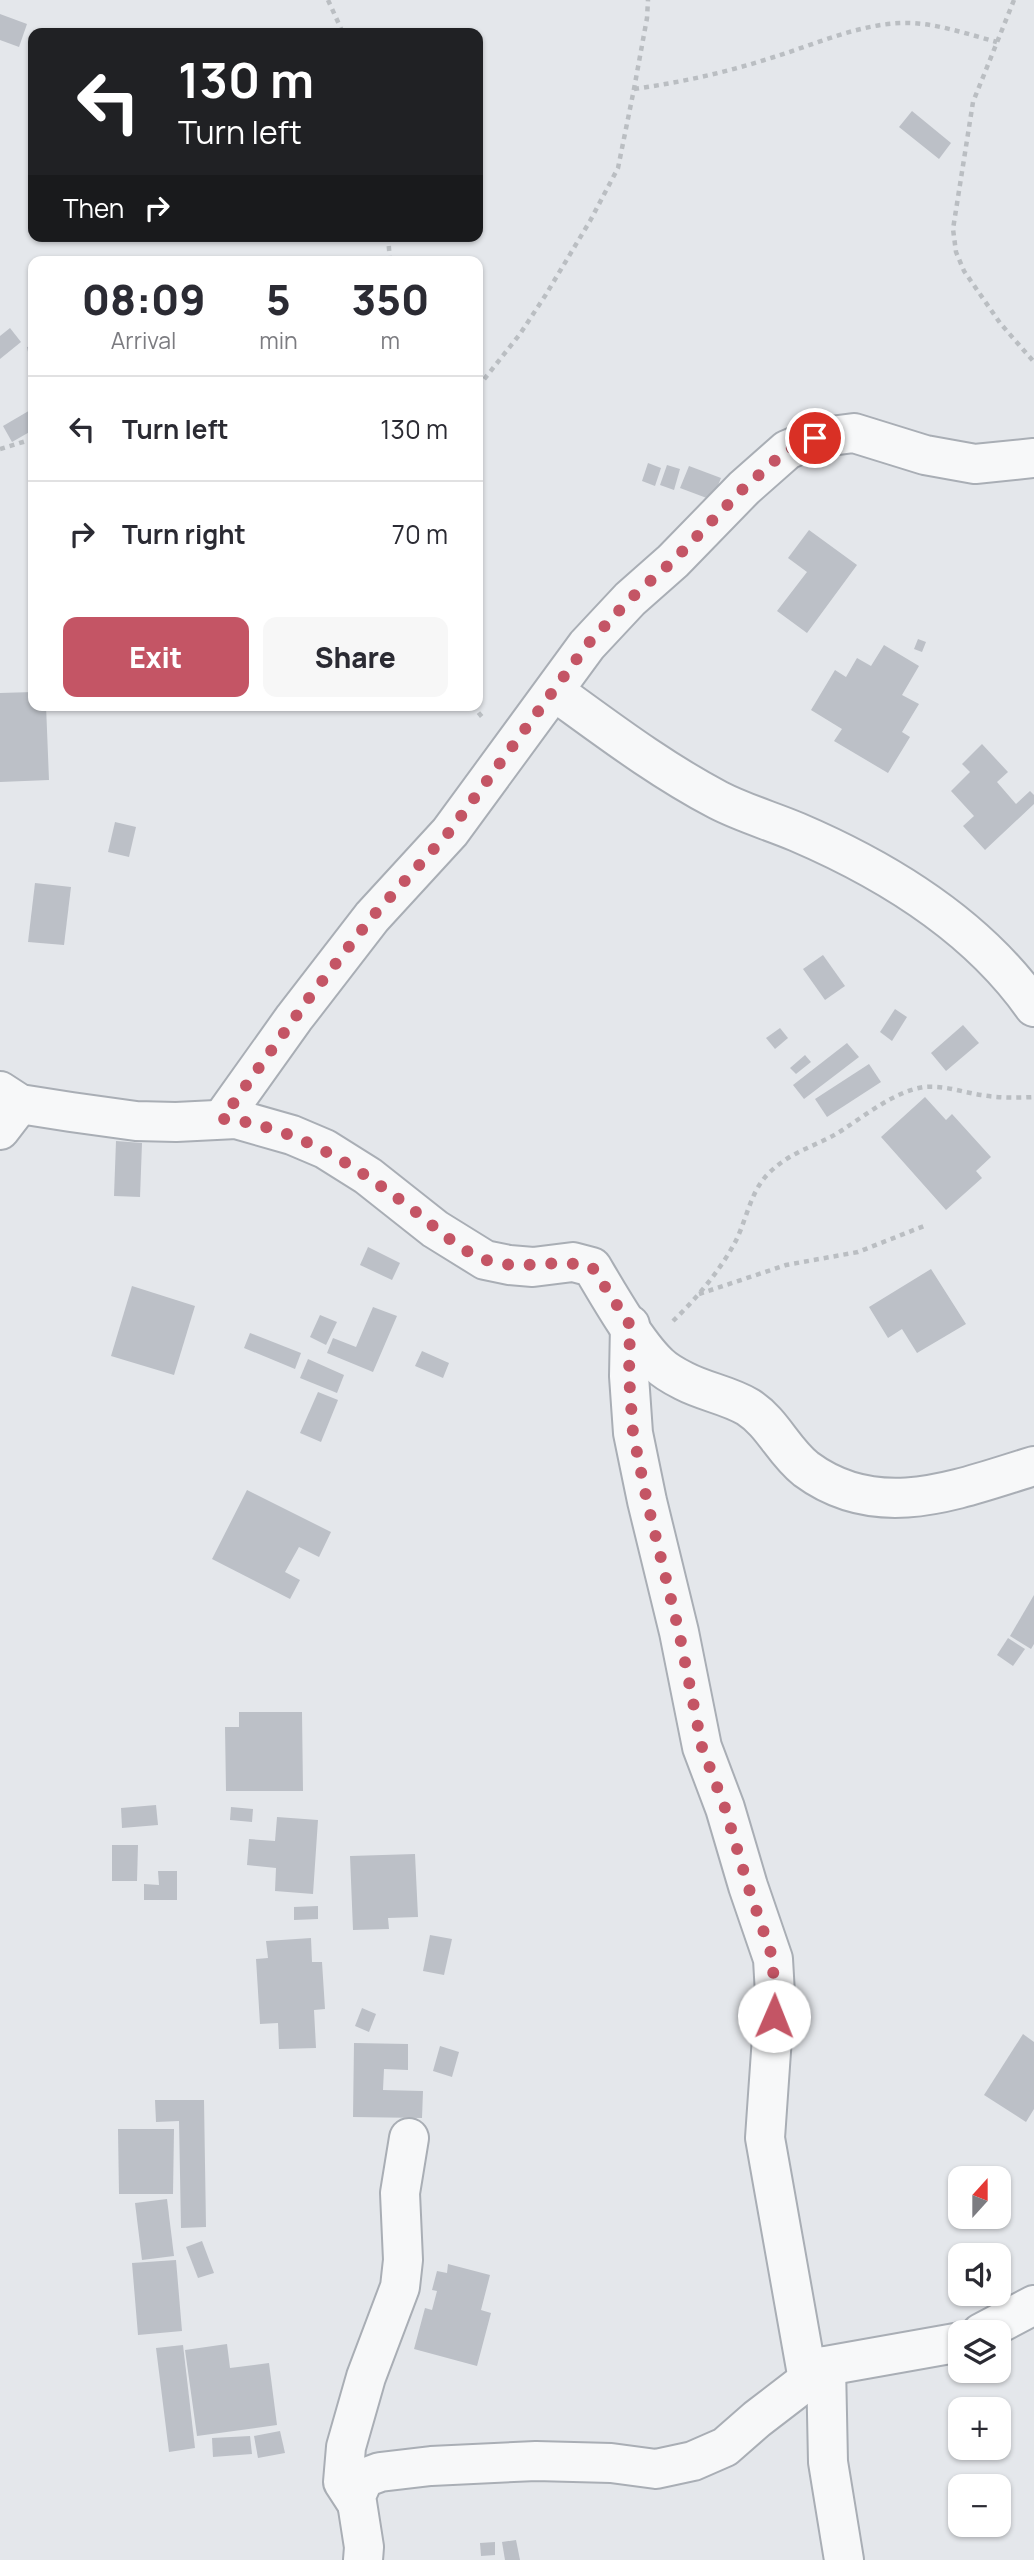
<!DOCTYPE html>
<meta charset="utf-8">
<style>
:root{--surface:#fff;--page:#f7f7f7;--text:#2b2b33;--muted:#7c7c81;--line:#e1e1e2;--accent:#c45565}
body{margin:0;font-family:Manrope,sans-serif;background:var(--page);color:var(--text);height:100vh;display:flex;flex-direction:column;font-size:26px;white-space:nowrap}
*{box-sizing:border-box;margin:0}
p{font-size:23px;color:var(--muted)}
.icon{flex:none;width:38px;height:38px;fill:none;stroke:currentColor;stroke-width:2;stroke-linecap:round;stroke-linejoin:round}
.map{position:relative;flex:1;overflow:hidden}
.panel{position:absolute;left:28px;top:256px;width:455px;height:455px;display:flex;flex-direction:column;background:var(--surface);border-radius:14px;box-shadow:0 2px 5px #0004}
.panel>*{flex:none}
.top-card{position:absolute;left:28px;top:28px;width:455px;height:214px;border-radius:14px;box-shadow:0 2px 5px #0004;background:#202124;color:#fff;overflow:hidden}
.needle{width:46px;rotate:21deg}
.controls{position:absolute;left:948px;top:2166px;display:grid;gap:14px}
.controls a{display:grid;place-items:center;width:63px;height:63px;border-radius:14px;background:var(--surface);box-shadow:0 2px 5px #0004;font-size:35px}
.pin{position:absolute;display:grid;place-items:center;width:60px;height:60px;color:#fff;margin:-30px;border:4px solid #fff;border-radius:50%;box-shadow:0 2px 7px #0007}
.me{position:absolute;width:77px;margin:-38px;rotate:1deg;stroke-linejoin:round;filter:drop-shadow(0 0 5px #0008)}
.turn{display:flex;align-items:center;gap:24px;height:147px;padding:0 35px;font-size:32px}
.turn .icon{width:91px;height:91px;stroke-width:2.5}
.turn b{display:block;font-size:49px;line-height:60px}
.then{display:flex;align-items:center;height:66px;padding:0 35px;background:#0003;gap:14px;font-size:26px}
.eta{display:flex;justify-content:space-evenly;align-items:center;height:119px;text-align:center}
.eta b{font-size:42px;font-weight:800;line-height:49px}
.primary-button{display:flex;gap:14px;margin-top:auto;padding:14px 35px}
.primary-button a{flex:1;height:80px;border-radius:14px;background:var(--accent);color:#fff;font-size:28px;font-weight:800;line-height:80px;text-align:center}
.primary-button a+a{background:var(--page);color:var(--text)}
ul{padding:0;list-style:none}
li{display:flex;align-items:center;gap:21px;height:105px;padding:0 35px;border-top:2px solid var(--line)}
li div{flex:1}
li b{display:block;font-size:26px}
li em{font-style:normal}
.map>svg:first-child{display:block}
</style>
<div class="map">
<svg width="1034" height="2560" viewBox="0 0 1034 2560">
<rect width="100%" height="100%" fill="#e4e7eb"/>
<g fill="#bcc0c7">
<polygon points="0,14 27,24 19,47 0,40"/>
<polygon points="912,111 951,143 939,159 899,127"/>
<polygon points="10,328 21,342 0,359 0,336"/>
<polygon points="33,346 33,371 32,371 27,347"/>
<polygon points="32,409 33,430 12,442 3,426"/>
<polygon points="648,463 661,468 655,486 642,481"/>
<polygon points="667,465 680,469 674,490 660,485"/>
<polygon points="689,466 721,478 712,500 680,488"/>
<polygon points="809,530 857,565 807,633 777,611 807,572 788,558"/>
<polygon points="918,639 926,642 922,652 914,649"/>
<polygon points="884,645 919,666 902,695 919,704 902,732 910,737 888,773 834,741 842,729 811,710 835,670 846,677 857,658 871,666"/>
<polygon points="33,692 33,705 46,705 49,780 0,782 0,693"/>
<polygon points="982,744 1008,772 997,782 1016,804 1030,791 1034,795 1034,804 985,850 963,826 974,816 951,791 970,772 962,764"/>
<polygon points="115,822 136,827 129,857 108,852"/>
<polygon points="35,883 71,887 64,945 28,942"/>
<polygon points="823,955 845,986 825,1000 803,969"/>
<polygon points="895,1009 907,1017 892,1041 880,1032"/>
<polygon points="963,1025 979,1043 946,1071 931,1053"/>
<polygon points="780,1028 788,1038 775,1049 766,1038"/>
<polygon points="847,1043 859,1057 804,1099 793,1085"/>
<polygon points="805,1055 811,1062 796,1074 790,1068"/>
<polygon points="869,1064 881,1082 827,1117 815,1099"/>
<polygon points="925,1097 946,1120 952,1114 991,1157 976,1171 982,1178 946,1210 881,1137"/>
<polygon points="116,1141 142,1143 140,1197 114,1196"/>
<polygon points="368,1247 400,1263 392,1280 360,1265"/>
<polygon points="931,1269 966,1324 917,1353 902,1329 888,1338 869,1307"/>
<polygon points="132,1286 195,1306 174,1375 111,1356"/>
<polygon points="373,1307 397,1316 373,1372 327,1353 333,1338 356,1347"/>
<polygon points="320,1315 337,1322 326,1345 310,1337"/>
<polygon points="250,1333 301,1353 295,1369 244,1348"/>
<polygon points="422,1351 449,1363 443,1378 415,1366"/>
<polygon points="308,1359 344,1375 337,1393 300,1378"/>
<polygon points="318,1392 338,1400 321,1442 300,1433"/>
<polygon points="247,1490 331,1532 319,1557 299,1547 285,1572 300,1580 290,1599 212,1559"/>
<polygon points="1034,1595 1034,1644 1031,1649 1010,1636"/>
<polygon points="1008,1638 1025,1649 1013,1666 997,1655"/>
<polygon points="239,1712 302,1712 303,1791 226,1791 225,1727 239,1727"/>
<polygon points="156,1805 158,1825 122,1828 121,1808"/>
<polygon points="231,1807 253,1809 252,1822 230,1820"/>
<polygon points="277,1817 318,1820 313,1894 275,1891 276,1868 247,1865 249,1839 275,1841"/>
<polygon points="112,1845 138,1845 137,1881 112,1881"/>
<polygon points="415,1854 418,1917 388,1918 389,1929 353,1930 350,1856"/>
<polygon points="158,1871 177,1871 177,1900 144,1900 144,1884 159,1885"/>
<polygon points="318,1906 318,1919 294,1920 294,1907"/>
<polygon points="430,1935 452,1939 444,1975 423,1971"/>
<polygon points="311,1938 312,1962 322,1962 325,2009 314,2010 316,2048 279,2049 278,2023 260,2024 256,1959 268,1958 266,1941"/>
<polygon points="362,2008 376,2014 369,2032 355,2026"/>
<polygon points="1023,2034 1034,2042 1034,2109 1026,2122 984,2095"/>
<polygon points="354,2043 408,2044 408,2070 384,2069 383,2090 423,2091 422,2118 353,2117"/>
<polygon points="440,2046 459,2052 452,2077 433,2071"/>
<polygon points="155,2100 204,2100 206,2227 181,2228 179,2121 156,2122"/>
<polygon points="118,2129 174,2129 173,2194 119,2194"/>
<polygon points="167,2199 174,2256 142,2260 135,2203"/>
<polygon points="202,2241 214,2273 198,2278 186,2247"/>
<polygon points="176,2260 182,2331 138,2335 132,2263"/>
<polygon points="448,2264 490,2275 481,2310 491,2313 477,2366 414,2349 425,2308 432,2310 437,2291 432,2290 437,2271 447,2273"/>
<polygon points="227,2344 230,2368 269,2363 277,2425 197,2436 185,2350"/>
<polygon points="183,2345 195,2448 169,2452 156,2348"/>
<polygon points="280,2431 285,2453 258,2458 254,2436"/>
<polygon points="250,2436 252,2454 213,2457 212,2438"/>
<polygon points="516,2540 520,2560 505,2560 502,2542"/>
<polygon points="495,2542 495,2555 481,2556 480,2543"/>
</g>
<g fill="none" stroke-linecap="round" stroke-linejoin="round">
<g stroke="#a9aeb5" stroke-width="42">
<g id="minor">
<path d="M554,691C608,730 659,769 718,800C743,813 771,821 797,832C888,871 977,926 1034,1007"/>
<path d="M0,1091L20,1104L71,1112L136,1121L176,1122L236,1119L292,1135L325,1149L368,1176L435,1229L485,1260L509,1265L533,1267L573,1262L592,1267C608,1294 636,1343 658,1364C664,1370 676,1377 684,1381C705,1392 728,1395 748,1407C773,1423 783,1451 806,1469C879,1523 958,1489 1034,1466"/>
<polyline points="222,1119 294,1018 372,917 450,832 587,645 630,599 673,561 744,488 787,450 815,438 854,433 925,455 975,464 1034,458"/>
<polyline points="0,1130 20,1104"/>
<polyline points="630,1325 629,1376 633,1433 647,1501 679,1632 702,1747 725,1808 748,1886 773,1959 775,1994 765,2138 808,2380"/>
<polyline points="981,2333 1034,2305"/>
<polyline points="826,2366 828,2462 844,2560"/>
<polyline points="356,2502 343,2482 346,2447 366,2377 400,2287 403,2260 400,2193 409,2138"/>
<polyline points="363,2560 364,2547 356,2496 364,2478 380,2472 431,2466 536,2461 611,2463 656,2469 693,2461 725,2447 757,2419 826,2366 961,2342"/>
</g>
</g>
<g stroke="#babec2" stroke-width="4.5" stroke-dasharray="5 5" stroke-linecap="butt">
<polyline points="328,0 343,33"/>
<polyline points="1014,0 973,102 953,229 956,252 964,271 1000,323 1034,362"/>
<path d="M634,89C683,82 728,72 774,57C816,44 859,24 903,23C933,22 967,34 997,42"/>
<polyline points="388,236 390,261"/>
<polyline points="478,387 520,334 545,296 590,221 618,168 634,89 647,18 648,0"/>
<polyline points="0,449 33,439"/>
<polyline points="472,705 483,718"/>
<polyline points="699,1294 786,1265 858,1252 924,1226"/>
<path d="M673,1321C695,1300 718,1273 733,1246C746,1224 749,1194 767,1175C791,1150 817,1147 844,1129C867,1114 896,1091 924,1087C943,1085 962,1092 981,1095C999,1098 1016,1098 1034,1097"/>
</g>
<use href="#minor" stroke="#f7f8f9" stroke-width="38"/>
</g>
<g fill="none" stroke-linecap="round" stroke-linejoin="round">
<path stroke="#c45565" stroke-width="12" stroke-dasharray="0 21.6" d="M774,2016L773,1959L748,1886L725,1808L702,1747L679,1632L647,1501L633,1433L629,1376L630,1325L592,1267C557,1257 522,1272 486,1260C462,1252 436,1228 416,1212C370,1177 325,1145 269,1128C253,1124 239,1119 222,1119L309,998L372,917L450,831L587,645L630,599L673,561L744,488L787,450L815,438"/>
</g>
</svg>
<div class="controls">
<a><svg class="needle" viewBox="-14 -14 28 28"><path d="M0-13l5 13h-10z" fill="#e53935"/><path d="M0 13l5-13h-10z" fill="#7c7c81"/></svg></a>
<a><svg class="icon" aria-label="sound" viewBox="0 0 24 24"><path d="M4 9h4l5-4v14l-5-4H4zM17 9q2 3 0 6"/></svg></a>
<a><svg class="icon" aria-label="layers" viewBox="0 0 24 24"><path d="M12 4l9 5-9 5-9-5zM3 14l9 5 9-5"/></svg></a>
<a>+</a>
<a>−</a>
</div>
<div class="pin" style="left:815px;top:438px;background:#d93025"><svg class="icon" aria-label="arrive" viewBox="0 0 24 24"><path d="M6 21V4h12l-3 4 3 4H6"/></svg></div>
<svg class="me" style="left:774px;top:2016px" viewBox="-20 -20 40 40"><circle r="19" fill="#fff"/><path d="M0-13L10 11 0 6-10 11z" fill="#c45565"/></svg>
<div class="top-card">
<div class="turn"><svg class="icon" aria-label="left" viewBox="0 0 24 24"><path d="M17 20v-9H6M10 6l-5 5 5 5"/></svg><div><b>130 m</b>Turn left</div></div>
<div class="then">Then<svg class="icon" aria-label="right" viewBox="0 0 24 24"><path d="M7 20v-9h11M14 6l5 5-5 5"/></svg></div>
</div>
<section class="panel">
<div class="eta">
<div><b>08:09</b><p>Arrival</p></div>
<div><b>5</b><p>min</p></div>
<div><b>350</b><p>m</p></div>
</div>
<ul>
<li><svg class="icon" aria-label="left" viewBox="0 0 24 24"><path d="M17 20v-9H6M10 6l-5 5 5 5"/></svg><div><b>Turn left</b></div><em>130 m</em></li>
<li><svg class="icon" aria-label="right" viewBox="0 0 24 24"><path d="M7 20v-9h11M14 6l5 5-5 5"/></svg><div><b>Turn right</b></div><em>70 m</em></li>
</ul>
<div class="primary-button"><a>Exit</a><a>Share</a></div>
</section>
</div>
